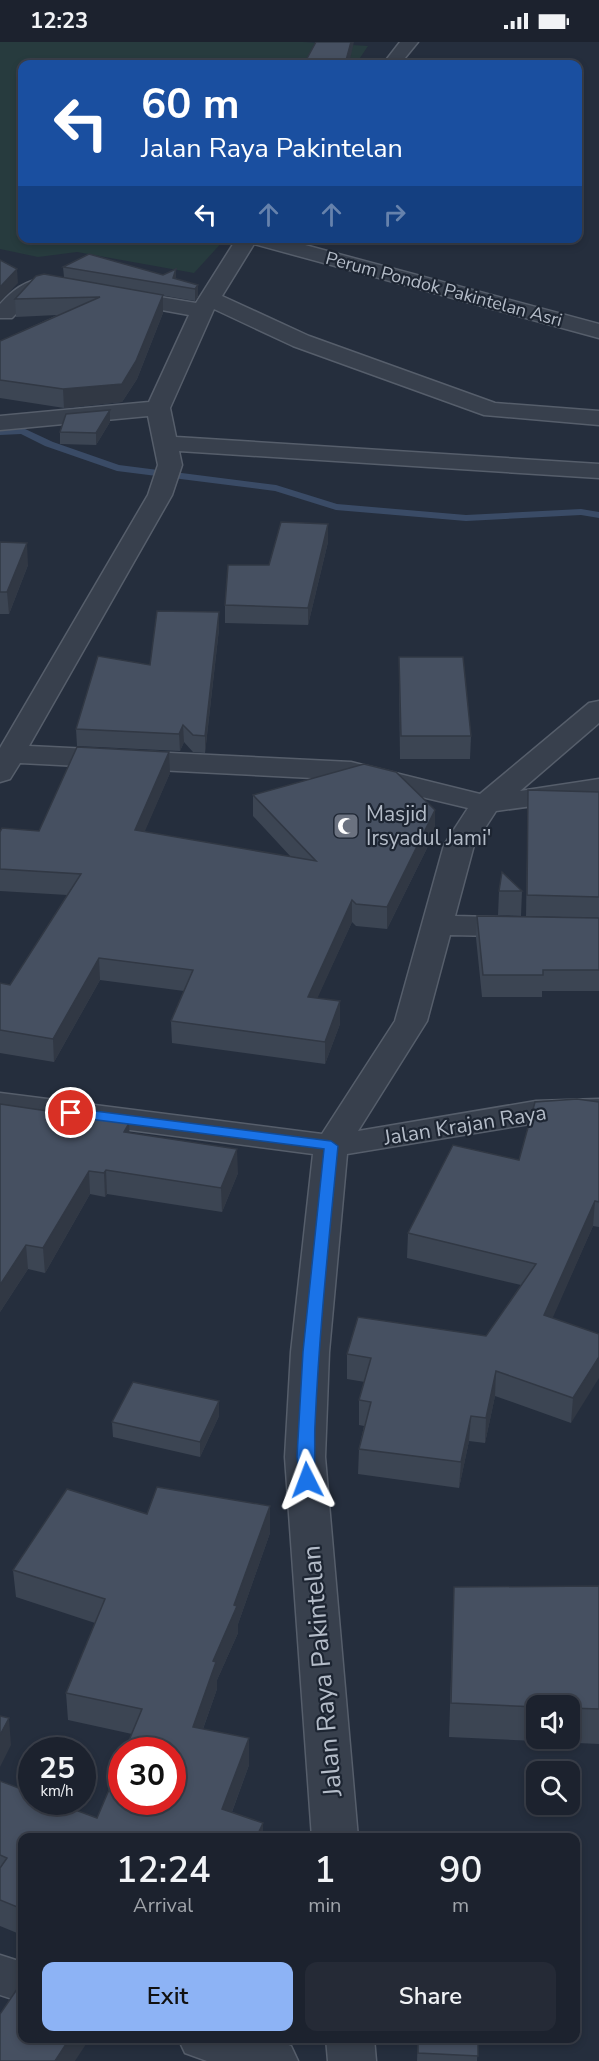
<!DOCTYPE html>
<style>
:root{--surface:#1c222e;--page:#252a36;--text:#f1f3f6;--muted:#a0a4aa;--line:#3a3f4a;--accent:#8db3f5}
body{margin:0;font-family:"Nunito Sans",sans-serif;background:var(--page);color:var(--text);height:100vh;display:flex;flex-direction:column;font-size:22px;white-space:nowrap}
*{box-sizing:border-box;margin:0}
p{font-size:20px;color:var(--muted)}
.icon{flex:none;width:33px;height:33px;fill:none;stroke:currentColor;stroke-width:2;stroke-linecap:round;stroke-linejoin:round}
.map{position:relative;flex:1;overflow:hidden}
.sheet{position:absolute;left:18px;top:1791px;width:562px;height:210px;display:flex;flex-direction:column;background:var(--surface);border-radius:12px;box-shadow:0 3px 9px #0003,0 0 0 2px var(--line)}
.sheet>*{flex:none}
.guide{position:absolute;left:18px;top:18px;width:564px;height:183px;border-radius:12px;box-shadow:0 3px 9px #0003,0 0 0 2px var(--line);background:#1a4fa0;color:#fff;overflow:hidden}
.controls{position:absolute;left:526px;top:1653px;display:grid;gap:12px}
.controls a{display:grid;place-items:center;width:54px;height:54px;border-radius:12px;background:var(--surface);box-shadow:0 3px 9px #0003,0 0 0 2px var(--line);font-size:30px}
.speed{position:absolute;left:18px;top:1695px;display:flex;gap:12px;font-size:30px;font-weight:700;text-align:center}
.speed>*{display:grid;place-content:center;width:78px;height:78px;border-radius:50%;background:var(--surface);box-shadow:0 3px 9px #0003,0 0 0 2px var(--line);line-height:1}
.speed small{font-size:15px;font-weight:400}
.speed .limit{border:9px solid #d22;background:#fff;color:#111}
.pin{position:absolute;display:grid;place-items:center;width:51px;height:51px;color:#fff;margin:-26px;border:3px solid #fff;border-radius:50%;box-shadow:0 2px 6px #0007}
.me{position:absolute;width:66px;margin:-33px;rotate:357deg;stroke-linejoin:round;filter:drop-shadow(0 0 4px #0008)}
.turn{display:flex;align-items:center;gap:21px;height:126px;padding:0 24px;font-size:27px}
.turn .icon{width:78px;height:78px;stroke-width:2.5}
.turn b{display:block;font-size:42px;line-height:51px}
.lanes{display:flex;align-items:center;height:57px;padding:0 24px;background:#0003;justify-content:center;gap:30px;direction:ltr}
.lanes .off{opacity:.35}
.eta{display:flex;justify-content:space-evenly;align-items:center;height:102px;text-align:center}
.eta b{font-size:36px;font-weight:600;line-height:42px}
.cta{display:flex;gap:12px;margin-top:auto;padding:12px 24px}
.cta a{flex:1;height:69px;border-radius:12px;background:var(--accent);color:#111;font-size:24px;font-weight:600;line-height:69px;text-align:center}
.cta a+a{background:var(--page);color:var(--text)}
.status{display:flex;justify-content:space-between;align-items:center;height:42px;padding:0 30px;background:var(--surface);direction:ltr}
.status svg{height:16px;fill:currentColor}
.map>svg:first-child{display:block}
</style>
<div class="status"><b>12:23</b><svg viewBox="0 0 49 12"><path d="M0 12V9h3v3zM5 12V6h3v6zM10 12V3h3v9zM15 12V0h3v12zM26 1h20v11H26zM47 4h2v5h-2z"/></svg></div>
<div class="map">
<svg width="599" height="2019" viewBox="0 0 599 2019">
<rect width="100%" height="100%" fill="#252e3d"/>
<polygon fill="#273b3e" points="0,0 303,0 368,4 356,22 22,22 22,196 225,197 194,231 77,210 38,215 0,207"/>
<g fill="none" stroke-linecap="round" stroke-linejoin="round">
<polygon fill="#3a4b66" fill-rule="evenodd" points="23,386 53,400 119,423 276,443 337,462 466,473 581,467 599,470 599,476 581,473 466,479 336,468 275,449 117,429 45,404 21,392 0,393 0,387"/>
<g stroke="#565e6b" stroke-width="3">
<g id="street">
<polygon points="400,0 418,0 400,22 383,22"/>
<polygon points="237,196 279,196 599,282 599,296 254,202 222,254 309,294 495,361 599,369 599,383 484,373 293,304 214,267 170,366 176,395 599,422 599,436 179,409 182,423 172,453 29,704 351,720 480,752 589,661 599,659 599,681 520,749 599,737 599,755 496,769 474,803 455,874 599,878 599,896 450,893 427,979 358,1089 536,1059 599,1057 599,1077 536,1081 347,1112 329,1310 325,1415 358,1796 312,1796 285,1415 291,1310 313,1112 0,1071 0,1051 322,1092 395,979 444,803 468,766 351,738 20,721 10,737 0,740 0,706 148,453 158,423 148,374 0,388 0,374 149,360 189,273 118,260 110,259 107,254 110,249 118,248 196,261"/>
<path d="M45,236L60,239L64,243L60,247L38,250L12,276H0V262C13,248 24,239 45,236Z"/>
<polygon points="0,1913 22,1920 22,1960 0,1953"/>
<polygon points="178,1996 271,1996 291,2004 298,2019 207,2019 185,2011"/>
<polygon points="326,1996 374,1996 376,2019 328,2019"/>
</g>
</g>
<use href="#street" fill="#38404d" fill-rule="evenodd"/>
</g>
<g fill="#3c4553" fill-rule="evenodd">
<polygon points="63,225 163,233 176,227 176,237 198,243 198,254 195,259 148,251 163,271 137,337 122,360 64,366 0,356 0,299 57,273 16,275 15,257 64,235"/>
<polygon points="110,368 110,380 96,403 60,402 60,390"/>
<polygon points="328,482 328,500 308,583 225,581 225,563 269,523"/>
<polygon points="0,500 28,523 9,572 0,572"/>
<polygon points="219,587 205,711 193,710 184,700 180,709 77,704 76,687 150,623"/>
<polygon points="399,615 471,694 470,717 400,717 399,637"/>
<polygon points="170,731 144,790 291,815 253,774 253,753 435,768 435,790 387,887 356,884 352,880 317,956 340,959 340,982 325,1022 172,1001 171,979 184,949 100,938 54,1020 0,1011 0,941 10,943 67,853 0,849 0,790 39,789"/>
<polygon points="528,748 599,750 599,876 526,874"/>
<polygon points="499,849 522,849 521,874 498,873"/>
<polygon points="477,874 599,876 599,949 542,949 542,955 482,955 476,896"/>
<polygon points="599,1060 599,1185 593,1184 552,1276 599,1292 571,1381 495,1354 485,1401 469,1399 459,1446 358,1432 359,1407 364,1384 359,1383 359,1358 365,1340 347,1337 347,1312 486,1294 521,1243 407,1216 408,1191 519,1118"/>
<polygon points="0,1062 129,1081 129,1091 238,1131 222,1170 107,1152 105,1155 90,1152 45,1231 28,1227 0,1270"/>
<polygon points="219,1374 200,1415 113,1395 112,1380"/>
<polygon points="270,1464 270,1491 238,1582 238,1591 217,1638 217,1647 203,1687 249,1723 232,1770 263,1781 263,1796 22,1796 22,1893 0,1884 0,1739 97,1776 132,1692 68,1678 66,1651 95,1581 16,1555 13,1528 147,1472"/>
<path d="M599,1544V1702L449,1695L454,1545ZM537,1664H570V1696H537Z"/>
<polygon points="418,1996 478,1996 477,2019 417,2019"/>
</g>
<g fill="#313844">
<polygon points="351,0 354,0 349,22 345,22"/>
<polygon points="17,227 18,241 0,260 0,245"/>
<polygon points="176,227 176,238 173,236"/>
<polygon points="198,243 198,254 195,259 195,247"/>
<polygon points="163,253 163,271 137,337 122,360 64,366 63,347"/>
<polygon points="110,368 110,380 96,403 96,391"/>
<polygon points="328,482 328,500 308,583 308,566"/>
<polygon points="27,501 28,523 9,572 7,550"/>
<polygon points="219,570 219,587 205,711 205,694"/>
<polygon points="183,683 184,700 180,709 179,692"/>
<polygon points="169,710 170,731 136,810 135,788"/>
<polygon points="435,768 435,790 387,887 387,865"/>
<polygon points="352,858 352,880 308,977 308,955"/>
<polygon points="99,916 100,938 54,1020 53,997"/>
<polygon points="340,959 340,982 325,1022 325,1000"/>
<polygon points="129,1081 130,1104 124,1090"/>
<polygon points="237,1107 238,1131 222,1170 221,1146"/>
<polygon points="106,1128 107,1152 105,1155 104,1131"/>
<polygon points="89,1129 90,1152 45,1231 43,1206"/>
<polygon points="595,1159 593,1184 543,1298 544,1273"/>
<polygon points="26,1203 28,1227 0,1270 0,1243"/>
<polygon points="599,1315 599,1336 571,1381 573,1356"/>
<polygon points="496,1329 495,1354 485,1401 486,1376"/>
<polygon points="219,1359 219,1374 200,1415 200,1400"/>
<polygon points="471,1374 469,1399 459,1446 461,1420"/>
<polygon points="270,1464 270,1491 238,1582 238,1591 217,1638 217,1647 194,1712 193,1685 213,1619 234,1563"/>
<polygon points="9,1676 11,1703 0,1725 0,1693"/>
<polygon points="249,1696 249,1723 223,1794 222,1767"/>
<polygon points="263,1781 263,1796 256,1796"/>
<polygon points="70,1996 90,1996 75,2019 55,2019"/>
</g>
<g fill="#465061" stroke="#313844" stroke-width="1.5">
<polygon points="316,0 351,0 345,22 304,22"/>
<polygon points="89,212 163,233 176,227 173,236 198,243 195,247 63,225"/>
<polygon points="0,218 17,227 0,245"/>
<polygon points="44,232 163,253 136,319 122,342 63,347 0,338 0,299 100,255 15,257 36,234"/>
<polygon points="110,368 96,391 60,390 66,372"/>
<polygon points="281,480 328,482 308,566 225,563 228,523 269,523"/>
<polygon points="0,500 27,501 7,550 0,550"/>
<polygon points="157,569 219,570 205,694 193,693 183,683 179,692 76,687 98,614 150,623"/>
<polygon points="399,615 463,615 471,694 401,694"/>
<polygon points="77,705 169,710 135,788 316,819 253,753 364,722 396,730 435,768 387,865 356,862 352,858 308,955 340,959 325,1000 171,979 193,928 99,916 53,997 0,988 0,941 10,943 81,832 0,827 0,790 2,786 39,789"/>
<polygon points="528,748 599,750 599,855 527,853"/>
<polygon points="502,830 522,849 499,849"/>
<polygon points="477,874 599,876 599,928 543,928 543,933 483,933"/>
<polygon points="577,1057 599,1060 599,1160 595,1159 544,1273 599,1292 599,1315 573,1356 496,1329 486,1376 471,1374 461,1420 359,1407 371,1360 359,1358 371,1316 347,1312 358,1275 486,1294 536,1222 408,1191 453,1103 519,1118 535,1060"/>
<polygon points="0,1062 129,1081 124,1090 237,1107 221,1146 106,1128 104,1131 89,1129 43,1206 26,1203 0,1243"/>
<polygon points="133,1340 219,1359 200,1400 112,1380"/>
<polygon points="157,1445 270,1464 234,1563 237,1564 213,1619 216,1620 193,1685 249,1696 222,1767 263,1781 256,1796 22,1796 22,1867 0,1858 0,1826 7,1816 0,1813 0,1739 32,1751 32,1760 54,1760 97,1776 122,1717 122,1760 172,1760 172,1708 125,1708 142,1667 66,1651 105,1557 13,1528 67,1447 147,1472"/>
<polygon points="599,1544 599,1667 570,1666 570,1664 537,1664 537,1665 451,1661 454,1545"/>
<polygon points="0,1674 9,1676 0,1693"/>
<polygon points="22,1940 22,1996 70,1996 55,2019 0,2019 0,1972"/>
<polygon points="418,1996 478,1996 478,2014 418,2011"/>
</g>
<path fill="#1a73e8" stroke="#114b97" stroke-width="1.5" d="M71,1066L331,1099L338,1104C329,1197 319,1290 315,1383C314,1394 316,1436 313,1442H301L297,1415L303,1310L324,1107L66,1074L64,1071L66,1067Z"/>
<defs>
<g id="mosque-square" transform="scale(1.35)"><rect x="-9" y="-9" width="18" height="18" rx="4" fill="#6b7280" stroke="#1d2532"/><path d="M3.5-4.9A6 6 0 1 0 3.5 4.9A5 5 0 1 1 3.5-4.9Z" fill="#fff"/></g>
</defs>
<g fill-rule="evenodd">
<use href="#mosque-square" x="346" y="784"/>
</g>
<g text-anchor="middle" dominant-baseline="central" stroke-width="4.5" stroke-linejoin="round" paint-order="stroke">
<g font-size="18" fill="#b4bcc8" stroke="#1d2532">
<text transform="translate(444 247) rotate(15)">Perum Pondok Pakintelan Asri</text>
</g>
<g font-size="21" fill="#b4bcc8" stroke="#1d2532" text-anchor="start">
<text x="366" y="772">Masjid<tspan x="366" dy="24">Irsyadul Jami'</tspan></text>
</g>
<g font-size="21" fill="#b4bcc8" stroke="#1d2532">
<text transform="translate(465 1083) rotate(-9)">Jalan Krajan Raya</text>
</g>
<g font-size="26" fill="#b4bcc8" stroke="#1d2532">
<text transform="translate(322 1629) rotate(-95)">Jalan Raya Pakintelan</text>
</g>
</g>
</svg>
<div class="controls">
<a><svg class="icon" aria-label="sound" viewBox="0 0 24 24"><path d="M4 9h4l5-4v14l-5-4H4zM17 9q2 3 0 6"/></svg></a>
<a><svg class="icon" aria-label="search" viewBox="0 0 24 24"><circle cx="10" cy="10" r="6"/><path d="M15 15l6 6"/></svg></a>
</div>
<div class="speed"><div>25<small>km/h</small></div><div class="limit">30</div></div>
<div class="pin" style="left:71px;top:1071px;background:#d93025"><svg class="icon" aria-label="arrive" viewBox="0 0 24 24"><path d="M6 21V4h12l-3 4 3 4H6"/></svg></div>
<svg class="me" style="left:307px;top:1438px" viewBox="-20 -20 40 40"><path d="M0-17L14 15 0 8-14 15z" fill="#1a73e8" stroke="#fff" stroke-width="4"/></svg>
<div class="guide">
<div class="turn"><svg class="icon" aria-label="left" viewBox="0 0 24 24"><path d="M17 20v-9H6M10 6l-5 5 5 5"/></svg><div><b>60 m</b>Jalan Raya Pakintelan</div></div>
<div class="lanes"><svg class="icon" aria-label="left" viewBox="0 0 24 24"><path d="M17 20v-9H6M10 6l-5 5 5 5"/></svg><svg class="icon off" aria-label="ahead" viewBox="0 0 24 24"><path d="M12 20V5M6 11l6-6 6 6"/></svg><svg class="icon off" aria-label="ahead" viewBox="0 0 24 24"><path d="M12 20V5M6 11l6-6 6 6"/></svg><svg class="icon off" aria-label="right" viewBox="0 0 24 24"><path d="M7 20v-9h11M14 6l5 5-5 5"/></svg></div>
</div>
<section class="sheet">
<div class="eta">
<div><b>12:24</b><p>Arrival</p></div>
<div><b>1</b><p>min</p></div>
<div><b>90</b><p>m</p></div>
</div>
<div class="cta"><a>Exit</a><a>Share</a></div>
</section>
</div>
